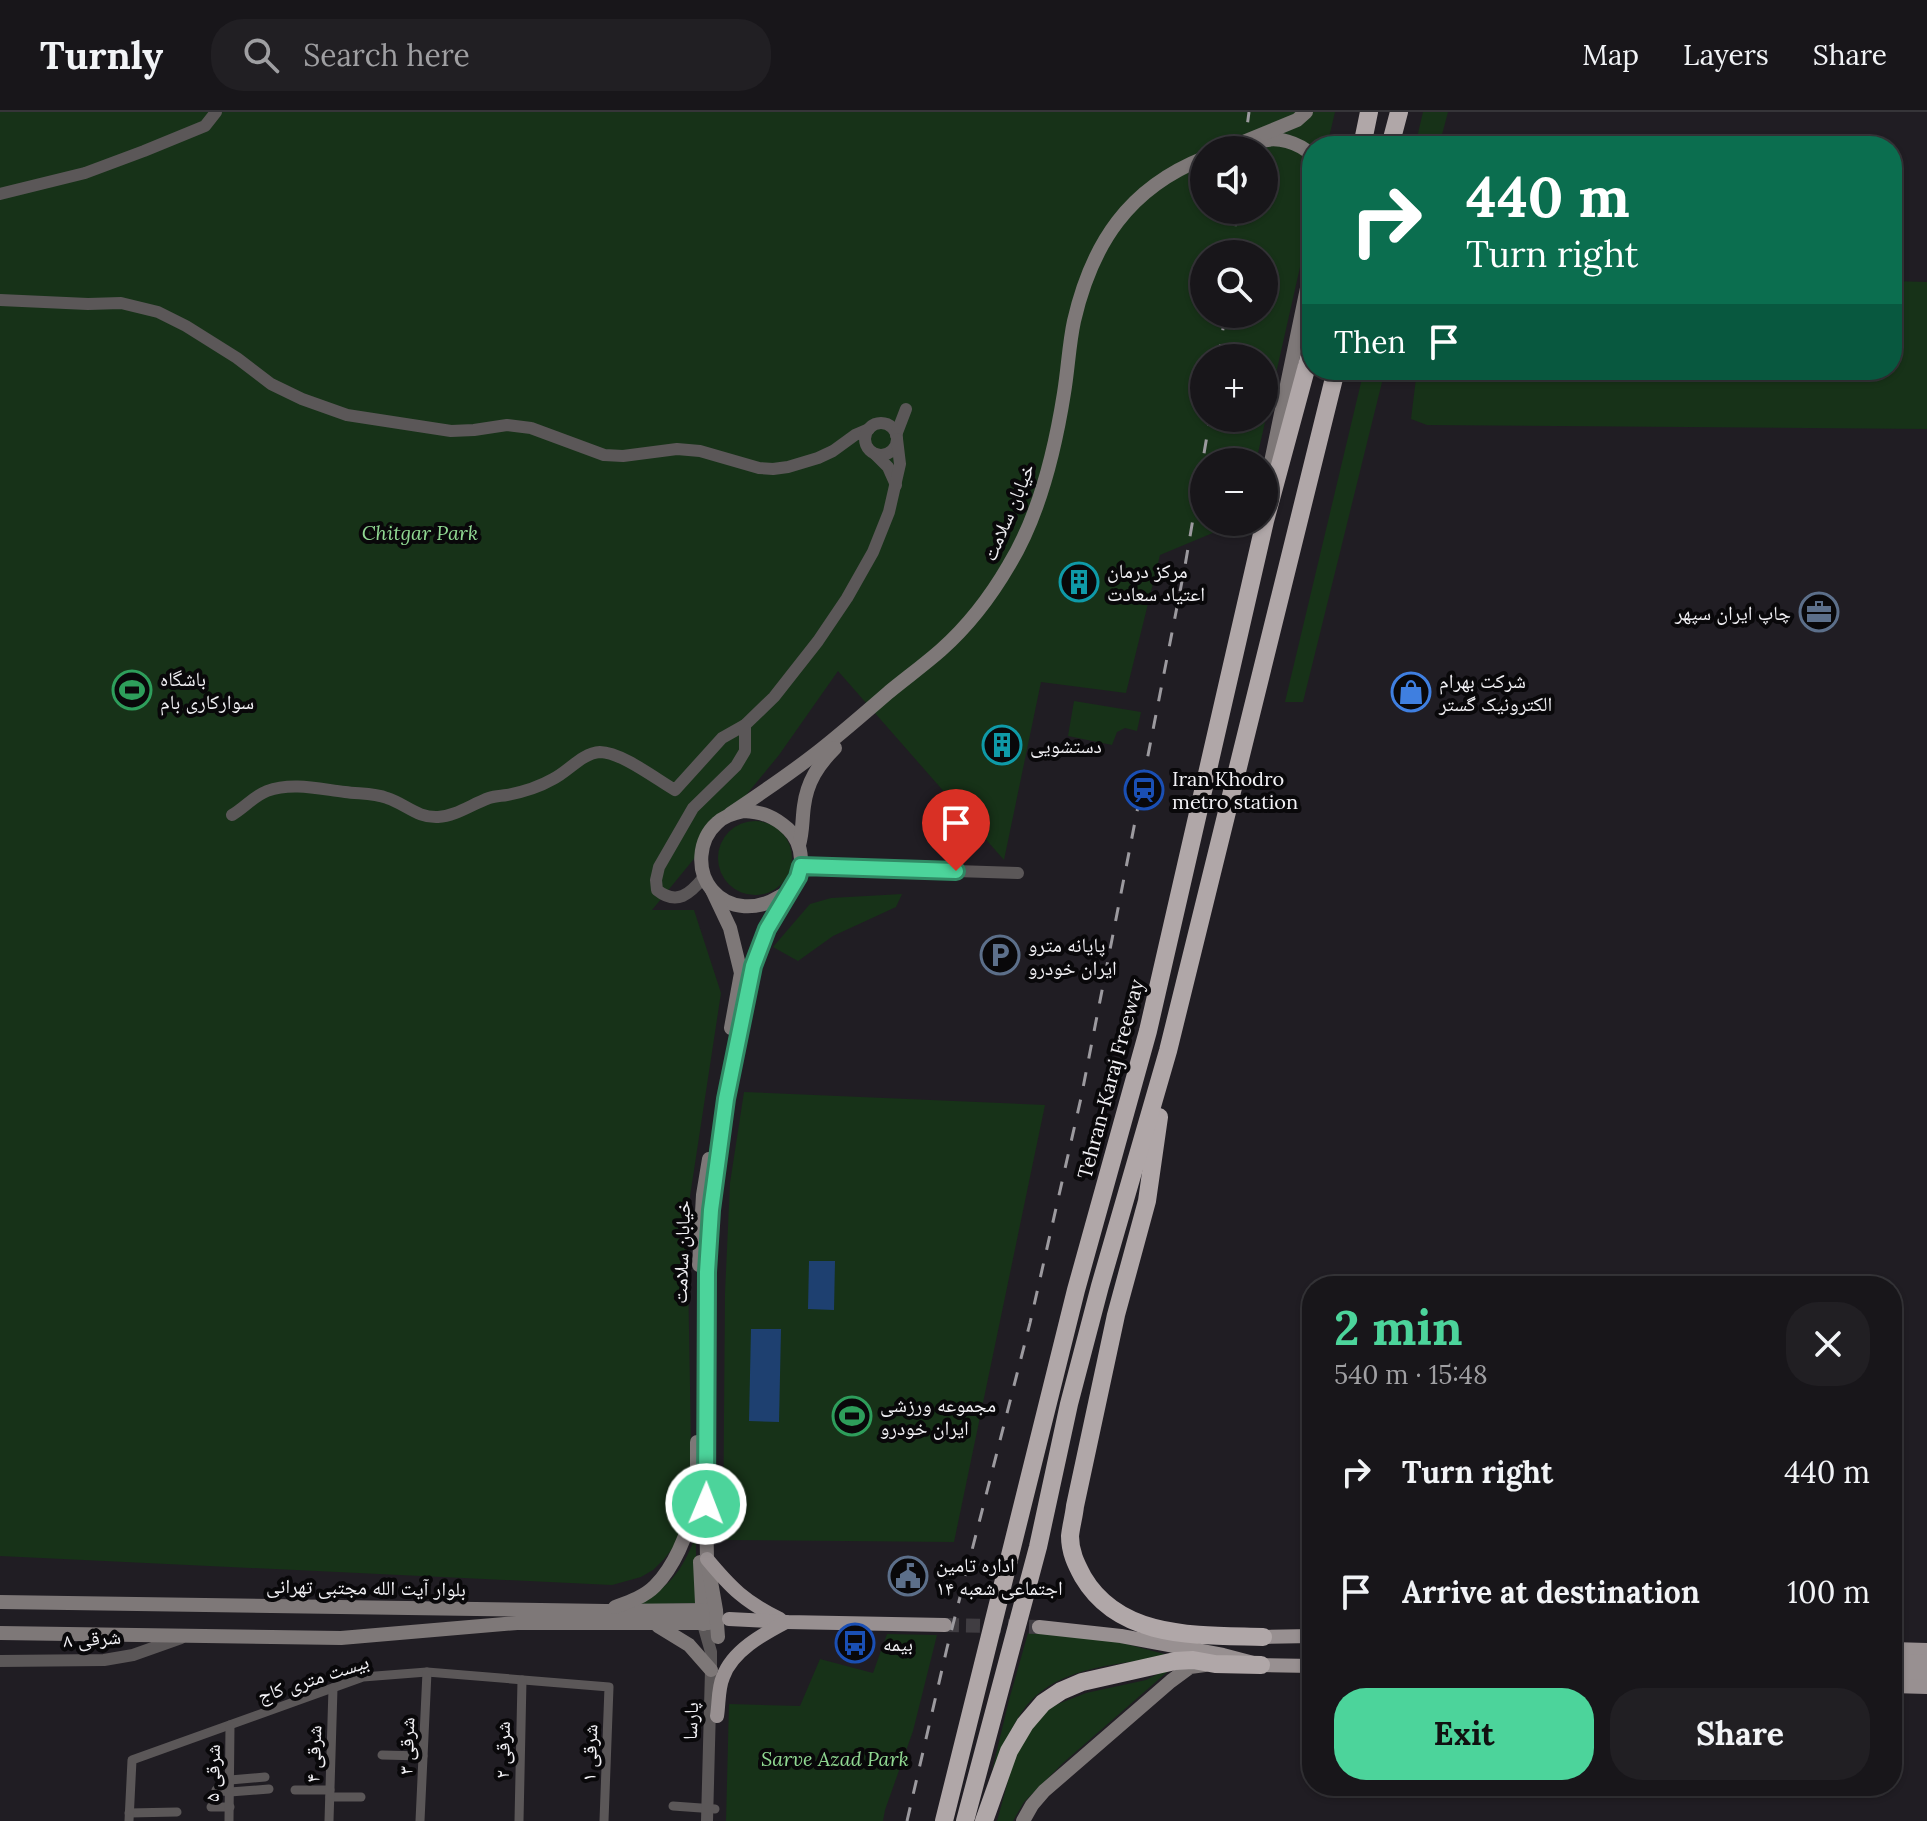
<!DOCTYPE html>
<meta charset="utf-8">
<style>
:root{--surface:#18161a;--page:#211f23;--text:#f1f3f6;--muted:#9f9fa2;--line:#363539;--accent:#4cd49b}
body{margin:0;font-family:Lora,"Noto Naskh Arabic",serif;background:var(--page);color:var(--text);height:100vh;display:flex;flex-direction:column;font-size:30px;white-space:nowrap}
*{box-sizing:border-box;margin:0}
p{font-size:26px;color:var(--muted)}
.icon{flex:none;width:44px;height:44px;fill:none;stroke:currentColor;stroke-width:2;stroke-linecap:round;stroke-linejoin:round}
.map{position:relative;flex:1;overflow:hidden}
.side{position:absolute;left:1302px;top:1164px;width:600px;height:520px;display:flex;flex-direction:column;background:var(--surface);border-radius:32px;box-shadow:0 2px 6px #0004,0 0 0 2px var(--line)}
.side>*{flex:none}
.top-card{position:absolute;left:1302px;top:24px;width:600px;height:244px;border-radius:32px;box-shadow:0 2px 6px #0004,0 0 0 2px var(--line);background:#0b6e4f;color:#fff;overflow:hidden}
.controls{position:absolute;left:1190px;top:24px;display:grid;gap:16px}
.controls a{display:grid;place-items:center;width:88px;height:88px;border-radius:50%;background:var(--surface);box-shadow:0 2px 6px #0004,0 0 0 2px var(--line);font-size:40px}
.pin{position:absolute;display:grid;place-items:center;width:68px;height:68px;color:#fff;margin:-82px -34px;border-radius:50% 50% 50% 0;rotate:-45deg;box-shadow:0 0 8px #0007}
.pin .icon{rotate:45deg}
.me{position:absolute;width:88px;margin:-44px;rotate:1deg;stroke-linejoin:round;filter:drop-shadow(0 0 6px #0008)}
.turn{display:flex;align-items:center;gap:28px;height:168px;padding:0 32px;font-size:36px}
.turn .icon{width:104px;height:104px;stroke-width:2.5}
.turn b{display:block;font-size:56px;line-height:68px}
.then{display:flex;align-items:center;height:76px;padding:0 32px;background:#0003;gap:16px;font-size:30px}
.round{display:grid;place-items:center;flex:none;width:84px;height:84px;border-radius:32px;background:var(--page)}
.head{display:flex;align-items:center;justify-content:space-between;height:136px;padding:0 32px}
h1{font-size:48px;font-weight:800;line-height:60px;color:var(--accent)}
.button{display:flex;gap:16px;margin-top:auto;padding:16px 32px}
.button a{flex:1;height:92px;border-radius:32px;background:var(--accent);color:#111;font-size:32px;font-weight:800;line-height:92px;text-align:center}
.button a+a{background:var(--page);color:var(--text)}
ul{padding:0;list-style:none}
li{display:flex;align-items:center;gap:24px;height:120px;padding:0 32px}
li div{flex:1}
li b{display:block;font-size:30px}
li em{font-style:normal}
header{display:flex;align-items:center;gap:48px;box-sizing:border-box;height:112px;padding:0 40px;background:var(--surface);border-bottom:2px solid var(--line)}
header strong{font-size:38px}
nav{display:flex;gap:44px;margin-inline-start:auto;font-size:28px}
.search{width:560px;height:72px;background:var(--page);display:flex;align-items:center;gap:20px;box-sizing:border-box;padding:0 28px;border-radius:32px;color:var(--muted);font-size:30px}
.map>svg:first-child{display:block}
</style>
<header>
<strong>Turnly</strong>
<div class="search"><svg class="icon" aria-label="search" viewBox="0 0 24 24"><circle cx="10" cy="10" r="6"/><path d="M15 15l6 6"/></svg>Search here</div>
<nav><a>Map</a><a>Layers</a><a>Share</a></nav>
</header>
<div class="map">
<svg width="1927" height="1709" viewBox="0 0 1927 1709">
<rect width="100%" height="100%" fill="#201d23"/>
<g fill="#173218" fill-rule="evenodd">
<path d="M0,0H1335L1327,34H1312V102L1256,350H1204V410H1239L1160,443L1126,581L1041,570L1004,748L838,559L779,643L652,798H694L721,881L687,1104L692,1388L675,1433L665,1446L653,1458L641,1465L612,1473L0,1444ZM1204,38H1264V98H1204ZM1204,142H1264V202H1204ZM1204,246H1264V306H1204Z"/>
<polygon points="1423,0 1448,0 1439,34 1415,34"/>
<polygon points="1892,169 1927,170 1927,317 1427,313 1411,307 1417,258 1892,258"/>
<polygon points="1364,258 1385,258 1303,590 1285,590"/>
<polygon points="1074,589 1141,600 1137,619 1125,616 1117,620 1112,633 1068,624"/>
<circle cx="755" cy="746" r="37"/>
<polygon points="902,782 896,795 833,824 798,849 773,835 810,792 831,786"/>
<polygon points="744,980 1045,993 954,1430 723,1428 725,1181 730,1071"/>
<path d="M696,1423V1491L631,1493C668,1479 682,1460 696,1423Z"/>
<path d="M1028,1521L1107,1527L1172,1544C1124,1552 1060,1553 1027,1593C1012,1612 1002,1637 992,1659L1009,1588Z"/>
<polygon points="887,1522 937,1523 913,1619 885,1698 883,1709 726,1709 729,1592 800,1594 820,1547 873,1561"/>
<polygon points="1174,1554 1063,1651 1024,1690 1013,1709 997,1709 1018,1633 1039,1602 1058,1592 1086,1581 1146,1568"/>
</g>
<g fill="#1e4070">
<polygon points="809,1149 835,1149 834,1198 808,1197"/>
<polygon points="751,1217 781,1217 779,1310 749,1309"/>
</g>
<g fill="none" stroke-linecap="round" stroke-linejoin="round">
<polyline stroke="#403d42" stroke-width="14" stroke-dasharray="14 7" stroke-linecap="butt" points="945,1513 1039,1515"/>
<g stroke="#5b5758" stroke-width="9">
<polyline points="382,1643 423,1644"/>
<polyline points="230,1668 265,1665"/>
<polyline points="216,1678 230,1680 269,1677"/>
<polyline points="295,1678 330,1678"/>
<polyline points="330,1685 361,1685"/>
<polyline points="673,1694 715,1697"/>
<polyline points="211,1695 230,1695"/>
<polyline points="129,1701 177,1700"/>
<polyline points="129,1709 132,1648 363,1565 427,1560 609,1575 604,1709"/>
<polyline points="229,1709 230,1613"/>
<polyline points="329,1709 333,1576"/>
<polyline points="420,1709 427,1560"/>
<polyline points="519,1709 522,1568"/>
</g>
<g stroke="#5b5758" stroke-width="12">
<polyline points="0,82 85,61 144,39 205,14 216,0"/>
<polyline points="0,188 88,192 121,191 158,200 186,214 237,246 271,272 302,287 347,303 451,319 474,318 507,313 531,316 604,343 623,344 677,337 700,339 759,356 773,357 788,355 818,346 833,339 855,323 869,317"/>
<circle cx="881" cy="327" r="16"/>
<polyline points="896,323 906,297"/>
<polyline points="875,342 888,355 896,373"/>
<path d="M232,703C244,696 254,684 267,679C292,670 319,677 345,680C359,682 374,681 387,686C406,692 417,706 438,705C456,704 472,692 489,686C495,684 501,684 507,683C523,680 539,675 553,667C568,660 582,641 600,640C621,640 656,667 675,678L722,626L745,613L774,585L818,529L847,486L873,440L889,400L900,352L897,327"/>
<polyline points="801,754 1018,761"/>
<path d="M704,765C690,782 677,794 657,778L656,768L659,755L693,696L736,654L745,639V613"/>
<polyline points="703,1512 711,1540 711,1558 707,1709"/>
<polyline points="0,1549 104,1548 133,1543 181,1526"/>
</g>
<g stroke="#7e7878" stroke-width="14">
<path d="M1259,30C1277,23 1299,31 1312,43"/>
<polyline points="1224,38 1297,8 1306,0"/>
<polyline points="1269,372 1271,350 1312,152"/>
<path d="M744,699C763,700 775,705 788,717C804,732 806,762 790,778C787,781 783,783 779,785C758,798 730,799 712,778C696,759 698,728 717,711C724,704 734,701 744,699Z"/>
<path d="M730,702C760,682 791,661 819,639C843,620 866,600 889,580C906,566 924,553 941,538C968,514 991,484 1009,453C1039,404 1055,338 1064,281C1068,257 1069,232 1074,209C1092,131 1129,76 1204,46"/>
<path d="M799,733C803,719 802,708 804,694C807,670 818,653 835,636"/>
<polyline points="712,778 730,816 741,861 731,916"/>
<polyline points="699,1153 703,1083 709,1047"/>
<polyline points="697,1330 697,1409"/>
<polyline points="700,1450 703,1512"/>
<polyline points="0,1490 606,1499 711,1498"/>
<path d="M615,1495C629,1490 644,1485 655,1474C674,1455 687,1423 693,1398"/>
<polyline points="658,1514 689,1533 711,1558"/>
<polyline points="0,1521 341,1526 517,1511 709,1511"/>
<polyline points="718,1525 716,1498 707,1447 706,1392 707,1160 711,1098 726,987 753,854 767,817 790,779"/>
<polyline points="1023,1709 1032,1693 1044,1679 1171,1569 1190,1555 1205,1553"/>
</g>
<g stroke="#989091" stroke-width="14">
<path d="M707,1447C731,1476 745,1490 780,1507"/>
<polyline points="729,1507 786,1510 945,1513"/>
<polyline points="1039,1515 1121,1524 1223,1543 1261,1553 1312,1554"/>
<polyline points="1263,1525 1312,1524"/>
<polyline points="1892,1537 1927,1538"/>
<polyline points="1892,1549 1927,1550"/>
<polyline points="1892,1561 1927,1561"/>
<polyline points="1892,1574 1927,1575"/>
<path d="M717,1604C719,1592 718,1576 723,1565C732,1539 763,1522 786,1510"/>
</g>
<g stroke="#b0a7a8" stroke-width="18">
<polyline points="1362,34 1369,0"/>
<polyline points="1390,34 1399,0"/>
<path d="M1159,1005L1147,1089L1116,1203L1075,1394C1074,1404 1071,1414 1070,1424C1070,1440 1076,1452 1083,1465C1120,1528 1199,1523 1263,1525"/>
<polyline points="944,1709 1076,1178 1148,919 1265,409 1312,235"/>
<polyline points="965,1709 1038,1435 1069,1292 1100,1174 1168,939 1336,258"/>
<polyline points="984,1709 1009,1639 1025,1612 1043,1591 1061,1579 1082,1570 1175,1549 1193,1548 1215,1552 1261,1553"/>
</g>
<g stroke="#9c9a9f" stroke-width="3" stroke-dasharray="14 14" stroke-linecap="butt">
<polyline points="1244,38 1249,0"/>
<polyline points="1232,142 1237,98"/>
<polyline points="1219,246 1225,202"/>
<polyline points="907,1709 947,1536 1030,1211 1081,986 1185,454 1210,306"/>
</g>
</g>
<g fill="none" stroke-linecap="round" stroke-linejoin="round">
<g stroke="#318a65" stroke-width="20">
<polyline id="route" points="706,1392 707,1160 711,1098 726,987 753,854 767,817 798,765 801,754 956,759"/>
</g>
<use href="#route" stroke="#4cd49b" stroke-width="14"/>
</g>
<defs>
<g id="building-ring" transform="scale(2)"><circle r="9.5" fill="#09080a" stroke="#0f9aa8" stroke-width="1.5"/><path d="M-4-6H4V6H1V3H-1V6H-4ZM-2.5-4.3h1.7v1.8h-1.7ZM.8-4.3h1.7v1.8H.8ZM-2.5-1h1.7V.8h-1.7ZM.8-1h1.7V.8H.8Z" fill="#0f9aa8"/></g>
<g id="office-ring" transform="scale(2)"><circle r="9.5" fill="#09080a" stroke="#5c6f8a" stroke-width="1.5"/><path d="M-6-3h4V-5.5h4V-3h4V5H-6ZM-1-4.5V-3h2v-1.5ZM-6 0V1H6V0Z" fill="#5c6f8a"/></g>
<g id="stadium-ring" transform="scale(2)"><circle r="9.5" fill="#09080a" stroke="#2e9e5b" stroke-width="1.5"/><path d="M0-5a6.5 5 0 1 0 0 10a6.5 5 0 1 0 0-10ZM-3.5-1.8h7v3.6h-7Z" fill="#2e9e5b"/></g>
<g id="shop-ring" transform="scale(2)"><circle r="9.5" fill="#09080a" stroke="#3f7fe0" stroke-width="1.5"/><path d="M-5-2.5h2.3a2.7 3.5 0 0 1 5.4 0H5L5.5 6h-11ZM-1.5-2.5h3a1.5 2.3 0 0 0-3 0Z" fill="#3f7fe0"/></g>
<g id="station-ring" transform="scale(2)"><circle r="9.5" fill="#09080a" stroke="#1a4fb4" stroke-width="1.5"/><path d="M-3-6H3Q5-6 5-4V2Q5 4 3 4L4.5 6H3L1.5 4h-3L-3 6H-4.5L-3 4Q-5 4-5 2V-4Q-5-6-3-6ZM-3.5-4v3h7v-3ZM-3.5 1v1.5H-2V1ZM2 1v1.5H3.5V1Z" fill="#1a4fb4"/></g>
<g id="parking-ring" transform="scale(2)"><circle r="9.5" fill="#09080a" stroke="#5c6f8a" stroke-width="1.5"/><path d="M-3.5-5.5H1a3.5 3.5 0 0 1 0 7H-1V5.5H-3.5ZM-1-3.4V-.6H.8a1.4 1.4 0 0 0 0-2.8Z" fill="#5c6f8a"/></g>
<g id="civic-ring" transform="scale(2)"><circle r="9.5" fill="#09080a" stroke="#5c6f8a" stroke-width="1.5"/><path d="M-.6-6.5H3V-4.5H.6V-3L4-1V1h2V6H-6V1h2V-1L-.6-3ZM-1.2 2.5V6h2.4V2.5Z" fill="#5c6f8a"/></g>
<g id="bus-ring" transform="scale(2)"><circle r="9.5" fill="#09080a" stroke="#1a4fb4" stroke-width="1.5"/><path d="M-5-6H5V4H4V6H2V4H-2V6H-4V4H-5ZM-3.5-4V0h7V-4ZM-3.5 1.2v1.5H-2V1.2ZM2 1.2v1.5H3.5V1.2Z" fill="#1a4fb4"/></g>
</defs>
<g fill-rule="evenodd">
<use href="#building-ring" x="1079" y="470"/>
<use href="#office-ring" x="1819" y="500"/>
<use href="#stadium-ring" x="132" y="578"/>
<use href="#shop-ring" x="1411" y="580"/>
<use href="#building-ring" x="1002" y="633"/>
<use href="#station-ring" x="1144" y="678"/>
<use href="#parking-ring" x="1000" y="843"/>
<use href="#stadium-ring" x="852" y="1304"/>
<use href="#civic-ring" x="908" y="1464"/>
<use href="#bus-ring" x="855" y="1531"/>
</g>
<g text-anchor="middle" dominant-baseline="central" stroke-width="8" stroke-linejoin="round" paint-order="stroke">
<g font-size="20" fill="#f2f1f5" stroke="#09080a">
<text transform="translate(1008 400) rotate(-67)">خیابان سلامت</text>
<text transform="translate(1110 967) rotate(-75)">Tehran-Karaj Freeway</text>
<text transform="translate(681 1140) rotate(-88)">خیابان سلامت</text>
<text transform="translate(366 1475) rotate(1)">بلوار آیت الله مجتبی تهرانی</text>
<text transform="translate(92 1526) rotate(-4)">۸ شرقی</text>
<text transform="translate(313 1566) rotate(-18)">بیست متری کاج</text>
<text transform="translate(690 1609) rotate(-88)">پارسا</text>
<text transform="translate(406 1634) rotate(-88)">۳ شرقی</text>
<text transform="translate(502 1638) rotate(-89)">۲ شرقی</text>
<text transform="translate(589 1641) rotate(-88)">۱ شرقی</text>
<text transform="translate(313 1642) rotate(-88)">۴ شرقی</text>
<text transform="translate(212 1661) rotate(-89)">۵ شرقی</text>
</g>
<g font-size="20" font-style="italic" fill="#90d892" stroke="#09080a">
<text x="420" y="420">Chitgar Park</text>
<text x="835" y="1646">Sarve Azad Park</text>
</g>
<g font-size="20" fill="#f2f1f5" stroke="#09080a" text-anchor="start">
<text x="1107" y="458">مرکز درمان<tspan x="1107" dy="23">اعتیاد سعادت</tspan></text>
<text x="1791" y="500" text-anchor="end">چاپ ایران سپهر</text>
<text x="160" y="566">باشگاه<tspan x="160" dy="23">سوارکاری بام</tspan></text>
<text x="1439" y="568">شرکت بهرام<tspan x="1439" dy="23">الکترونیک گستر</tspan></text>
<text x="1030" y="633">دستشویی</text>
<text x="1172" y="666">Iran Khodro<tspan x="1172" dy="23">metro station</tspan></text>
<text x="1028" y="832">پایانه مترو<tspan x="1028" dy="23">ایران خودرو</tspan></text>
<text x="880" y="1292">مجموعه ورزشی<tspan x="880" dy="23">ایران خودرو</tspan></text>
<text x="936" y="1452">اداره تامین<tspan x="936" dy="23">اجتماعی شعبه ۱۴</tspan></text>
<text x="883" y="1531">بیمه</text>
</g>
</g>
</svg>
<div class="controls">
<a><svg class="icon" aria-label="sound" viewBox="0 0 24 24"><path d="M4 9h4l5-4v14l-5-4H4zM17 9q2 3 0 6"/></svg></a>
<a><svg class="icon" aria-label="search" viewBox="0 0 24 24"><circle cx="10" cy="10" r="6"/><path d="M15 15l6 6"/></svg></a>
<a>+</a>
<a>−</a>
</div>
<div class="pin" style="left:956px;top:759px;background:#d93025"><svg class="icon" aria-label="arrive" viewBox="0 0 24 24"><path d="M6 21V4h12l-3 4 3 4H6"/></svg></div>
<svg class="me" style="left:706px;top:1392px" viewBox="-20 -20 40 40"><circle r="17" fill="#4cd49b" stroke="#fff" stroke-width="3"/><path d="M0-11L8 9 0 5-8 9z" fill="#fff"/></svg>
<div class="top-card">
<div class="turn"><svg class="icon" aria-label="right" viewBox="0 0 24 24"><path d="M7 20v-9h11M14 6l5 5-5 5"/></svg><div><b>440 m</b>Turn right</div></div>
<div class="then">Then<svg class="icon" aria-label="arrive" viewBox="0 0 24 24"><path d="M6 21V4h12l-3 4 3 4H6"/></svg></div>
</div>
<section class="side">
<div class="head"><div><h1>2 min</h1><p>540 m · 15:48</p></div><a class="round"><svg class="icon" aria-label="close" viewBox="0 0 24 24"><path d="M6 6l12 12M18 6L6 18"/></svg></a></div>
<ul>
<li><svg class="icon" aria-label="right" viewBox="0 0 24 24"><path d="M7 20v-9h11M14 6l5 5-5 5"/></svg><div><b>Turn right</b></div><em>440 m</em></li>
<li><svg class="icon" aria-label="arrive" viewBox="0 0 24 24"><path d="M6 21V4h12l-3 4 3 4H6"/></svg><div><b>Arrive at destination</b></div><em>100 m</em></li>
</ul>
<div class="button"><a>Exit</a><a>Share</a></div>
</section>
</div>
